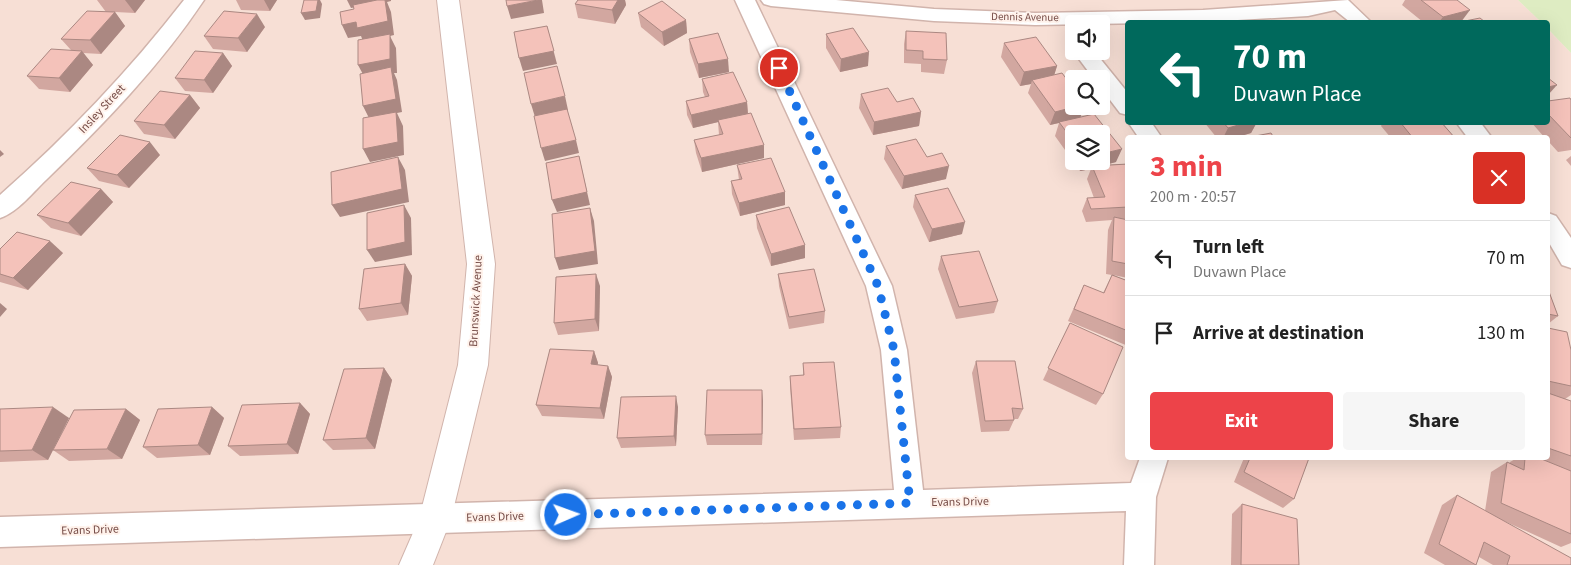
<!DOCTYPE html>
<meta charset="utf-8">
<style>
:root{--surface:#fff;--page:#f6f6f6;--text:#222;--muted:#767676;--line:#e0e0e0;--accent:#ed4349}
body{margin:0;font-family:"Source Sans 3",sans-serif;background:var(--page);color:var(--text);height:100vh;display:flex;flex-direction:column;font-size:19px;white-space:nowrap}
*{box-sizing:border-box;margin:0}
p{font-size:16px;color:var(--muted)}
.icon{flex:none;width:28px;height:28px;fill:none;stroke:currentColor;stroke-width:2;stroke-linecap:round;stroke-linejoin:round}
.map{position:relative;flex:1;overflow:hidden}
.details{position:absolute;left:1125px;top:135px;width:425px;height:325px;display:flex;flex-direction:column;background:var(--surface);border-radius:5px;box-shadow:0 5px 20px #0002}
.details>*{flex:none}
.top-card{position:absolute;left:1125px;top:20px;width:425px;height:105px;border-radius:5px;box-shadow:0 5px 20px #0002;background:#00695c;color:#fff;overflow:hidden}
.controls{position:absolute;left:1065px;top:15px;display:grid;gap:10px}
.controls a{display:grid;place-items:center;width:45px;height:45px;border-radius:5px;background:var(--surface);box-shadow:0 5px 20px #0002;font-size:25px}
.pin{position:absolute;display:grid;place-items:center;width:42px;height:42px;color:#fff;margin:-21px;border:2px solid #fff;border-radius:50%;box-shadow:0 1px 5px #0007}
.me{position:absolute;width:55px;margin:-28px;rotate:88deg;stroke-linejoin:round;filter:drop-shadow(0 0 4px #0008)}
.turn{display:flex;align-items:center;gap:18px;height:105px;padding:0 25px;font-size:22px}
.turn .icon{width:65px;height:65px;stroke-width:2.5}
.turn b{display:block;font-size:35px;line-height:42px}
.round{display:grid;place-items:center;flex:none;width:52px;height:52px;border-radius:5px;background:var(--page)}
.summary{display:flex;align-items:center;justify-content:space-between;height:85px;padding:0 25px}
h1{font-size:30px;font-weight:700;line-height:38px;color:var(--accent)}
.button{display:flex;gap:10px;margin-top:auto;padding:10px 25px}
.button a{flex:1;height:58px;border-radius:5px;background:var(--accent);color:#fff;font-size:20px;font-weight:700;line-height:58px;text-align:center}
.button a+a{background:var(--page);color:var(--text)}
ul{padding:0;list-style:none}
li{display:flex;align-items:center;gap:15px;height:75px;padding:0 25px;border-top:1px solid var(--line)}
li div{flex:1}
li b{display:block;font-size:19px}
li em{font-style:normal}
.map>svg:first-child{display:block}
</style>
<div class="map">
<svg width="1571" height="565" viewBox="0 0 1571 565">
<rect width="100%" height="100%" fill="#fdede4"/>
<path fill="#f7dfd5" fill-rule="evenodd" d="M0,0H1518L1541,22H1128V122H1548V29L1571,53V565H0ZM1074,24H1101V51H1074ZM1074,79H1101V106H1074ZM1074,134H1101V161H1074ZM1128,138H1548V458H1128Z"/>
<polygon fill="#deecc2" points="1518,0 1571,0 1571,53 1548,29 1548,22 1541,22"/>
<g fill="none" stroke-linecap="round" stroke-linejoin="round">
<g stroke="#d1b4ac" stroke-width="3">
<g id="minor">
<path d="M184,0H204C160,66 103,125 47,179C33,192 18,212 0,218V195C67,136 129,71 184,0Z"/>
<polygon points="735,0 755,0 892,286 907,350 923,490 1131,483 1140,458 1168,458 1156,497 1154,565 1124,565 1126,511 0,547 0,517 894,490 881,350 866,286"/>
<polygon points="761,0 836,0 934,9 1035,13 1203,10 1348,0 1371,22 1350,22 1335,10 1308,16 1203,22 1035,25 934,21 771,6 764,4"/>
<polygon points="1074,50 1074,51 1094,51 1128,93 1128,115 1120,113 1101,88 1101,79 1094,79 1073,51"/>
<polygon points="1128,122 1151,122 1162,138 1139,138"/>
<polygon points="1456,122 1480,122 1492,138 1468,138"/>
<polygon points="1548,213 1556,216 1571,238 1571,268 1562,265 1548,241"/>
</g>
</g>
<g stroke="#d1b4ac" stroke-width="2">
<polygon id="tertiary" points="437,0 459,0 495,264 488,365 451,519 433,565 399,565 419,519 458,365 467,264"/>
</g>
<use href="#minor" fill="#fff" fill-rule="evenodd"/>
<use href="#tertiary" fill="#fff" fill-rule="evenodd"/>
</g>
<g fill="#d2a7a0" fill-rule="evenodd">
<polygon points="97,0 145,0 135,13 115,12 125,26 101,54 83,53 93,65 70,92 39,89 27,76 71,50 61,39 106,12"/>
<polygon points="236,0 277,0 270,11 241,10"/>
<polygon points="578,0 625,0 626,5 615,24 578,18 575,4"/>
<polygon points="1405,0 1457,0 1462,22 1485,22 1423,22 1402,5"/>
<polygon points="638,13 686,20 687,33 664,46 641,27"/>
<polygon points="265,27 247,52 213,49 204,36"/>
<polygon points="906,31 947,60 944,74 921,72 921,64 904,63 904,44"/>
<polygon points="826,34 868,66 840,72 826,48"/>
<polygon points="689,39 729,72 699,78 690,52"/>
<path d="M1004,43L1057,66L1054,75L1081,117L1116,162L1105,165L1128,164V219H1123L1128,220V278L1113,275L1128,281V346L1068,321L1084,285L1103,293L1112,275L1106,274L1108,230L1112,220L1086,222L1082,211L1087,198H1094L1087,179L1091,169L1080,171L1055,136L1059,123L1050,125L1028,93L1031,84L1020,86L1001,57ZM1074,134L1101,161H1074Z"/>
<polygon points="223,53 232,66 213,93 185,91 175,78"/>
<polygon points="702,79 747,102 748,114 764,145 764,158 702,172 696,153 694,140 719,135 718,122 693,128 687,115 686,101 705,97 703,92"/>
<polygon points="861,94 897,102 921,112 919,126 873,135 859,108"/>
<polygon points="190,95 200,108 175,139 144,134 134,121"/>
<polygon points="1571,100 1571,150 1558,152 1548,141 1548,138 1545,138 1531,122 1548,122 1548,101"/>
<polygon points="1204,122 1257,122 1251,133 1234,138 1217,138"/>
<polygon points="1383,122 1441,122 1455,138 1391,138 1381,126"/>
<polygon points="886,146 927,157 946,179 902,189 884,159"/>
<polygon points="160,155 129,188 99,181 87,168"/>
<polygon points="1571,156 1571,166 1566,160"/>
<polygon points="737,165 785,192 785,205 740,216 732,194 731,181 739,180"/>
<polygon points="101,189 113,202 81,236 51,228 37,215"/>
<polygon points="915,195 962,234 929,242 913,207"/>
<polygon points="756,215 805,245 805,258 771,266 757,228"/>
<polygon points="0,249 63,253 28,290 0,282"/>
<polygon points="941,256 998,301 994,313 956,319 938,269"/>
<polygon points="405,264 412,276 408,315 367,321 359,309"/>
<polygon points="778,274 825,311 824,323 789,329 779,286"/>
<polygon points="600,286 599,331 558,335 554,323"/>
<polygon points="1548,289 1558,316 1548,324"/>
<polygon points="1070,323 1103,394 1096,405 1043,380"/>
<polygon points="1548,328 1571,350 1571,395 1565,399 1571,401 1571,543 1561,547 1504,521 1571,565 1493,565 1479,557 1476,565 1445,565 1424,553 1442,505 1457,495 1485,511 1491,472 1507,462 1509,464 1510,462 1517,458 1548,458"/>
<polygon points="594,351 598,363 597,365 608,366 612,377 604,419 542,416 536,405"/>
<polygon points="976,361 1023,409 1018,419 1014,419 1014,420 1009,431 981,432 972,373"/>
<polygon points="803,363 841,427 840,438 794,440 790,387 790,376 803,375"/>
<polygon points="384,368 392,380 375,449 333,450 323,440"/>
<polygon points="763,401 762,445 707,445 705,435"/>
<polygon points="300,403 310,414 298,454 240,456 228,446"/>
<polygon points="212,407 224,418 210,455 157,458 143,447"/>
<polygon points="678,407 676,446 621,448 617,438"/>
<polygon points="0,409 69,418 48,460 0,462"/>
<polygon points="126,409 140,420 122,459 69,461 53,450"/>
<polygon points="1244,458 1309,458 1294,499 1283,508 1234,482"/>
<polygon points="1242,504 1299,565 1231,565 1232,514"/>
</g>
<g fill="#ab8882">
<polygon points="125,0 145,0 135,13"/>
<polygon points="264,0 277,0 270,11"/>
<polygon points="318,0 320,0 322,4 320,18 305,20 301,13"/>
<polygon points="347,0 391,0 391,1 387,2 391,12 394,35 390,36 396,48 397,73 394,73 397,80 402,112 397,113 403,126 404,155 370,162 363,149 370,120 363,106 365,78 358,65 363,41 361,36 348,38 342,25 386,2 351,8"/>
<polygon points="538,0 542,0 544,13 511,19 507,6"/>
<polygon points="618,0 625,0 626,5 615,24 612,10"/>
<polygon points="1470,10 1461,22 1439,22 1443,17"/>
<polygon points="115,12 125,26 101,54 90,40"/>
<polygon points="257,14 265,27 247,52 238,38"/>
<polygon points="686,20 687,33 664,46 662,32"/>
<polygon points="547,26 557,64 523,71 519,58"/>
<polygon points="82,51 93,65 70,92 59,78"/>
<polygon points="869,52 868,66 840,72 841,59"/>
<polygon points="223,53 232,66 213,93 204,80"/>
<polygon points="728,59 729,72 699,78 698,64"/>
<polygon points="1057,66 1053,79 1032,80 1031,84 1020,86 1024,72"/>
<polygon points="1557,85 1548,95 1548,87"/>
<polygon points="190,95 200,108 175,139 164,125"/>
<polygon points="565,96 568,110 535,117 531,104"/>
<polygon points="747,102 748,115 693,128 691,115"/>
<polygon points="1078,106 1085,106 1080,118 1050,125 1055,112"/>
<polygon points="921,112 919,126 873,135 874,122"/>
<polygon points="1249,122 1257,122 1251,133 1234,138 1223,138 1228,128"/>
<polygon points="576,140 579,153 545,161 541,148"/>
<polygon points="150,142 160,155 129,188 117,175"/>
<polygon points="764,145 764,158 702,172 701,158"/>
<polygon points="1122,149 1116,162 1093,168 1092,166 1091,169 1080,171 1085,161 1101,161 1101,154"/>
<polygon points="0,150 4,154 0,157"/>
<polygon points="579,156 590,205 557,212 552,200"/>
<polygon points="398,157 405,170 409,202 340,217 332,205"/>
<polygon points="949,166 946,179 902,189 904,176"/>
<polygon points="101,189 113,202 81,236 68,223"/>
<polygon points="785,192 785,205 740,216 739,203"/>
<polygon points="404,205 411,218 412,255 375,262 367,250"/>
<polygon points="590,208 594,221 598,264 559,270 555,258"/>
<polygon points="965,222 962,234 929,242 932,229"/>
<polygon points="50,241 63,253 28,290 13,278"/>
<polygon points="805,245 805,258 771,266 771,254"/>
<polygon points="405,264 412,276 408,315 401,303"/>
<polygon points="596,274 600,286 599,331 595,319"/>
<polygon points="0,303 7,309 0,317"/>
<polygon points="594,351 598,363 595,376 591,364"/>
<polygon points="608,366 612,377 604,419 600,408"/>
<polygon points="384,368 392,380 375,449 366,438"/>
<polygon points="762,390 763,401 762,445"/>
<polygon points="676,396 678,407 676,446 674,436"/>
<polygon points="300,403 310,414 298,454 287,444"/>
<polygon points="53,407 69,418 48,460 32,450"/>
<polygon points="212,407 224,418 210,455 198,445"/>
<polygon points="126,409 140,420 122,459 107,449"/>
</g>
<g fill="#f4c2ba" stroke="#ab8882">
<polygon points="304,0 318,0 316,11 301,13"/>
<polygon points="377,0 385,0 388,21 357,28 356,22 342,25 340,12 354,9 353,5"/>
<polygon points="506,0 538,0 507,6"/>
<polygon points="578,0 618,0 612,10 575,4"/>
<polygon points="1421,0 1457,0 1470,10 1443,17"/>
<polygon points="662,1 686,20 662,32 638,13"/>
<polygon points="87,11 115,12 90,40 61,39"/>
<polygon points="224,11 257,14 238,38 204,36"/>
<polygon points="1480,18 1485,22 1460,22"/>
<polygon points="547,26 554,51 519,58 514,32"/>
<polygon points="853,28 869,52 841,59 826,34"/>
<polygon points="906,31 946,33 947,60 923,59 923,51 906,50"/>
<polygon points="718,33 728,59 698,64 689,39"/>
<polygon points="390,34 390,59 358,65 358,40"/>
<polygon points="1036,37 1057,66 1024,72 1004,43"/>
<polygon points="51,49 82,51 59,78 27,76"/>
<polygon points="195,51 223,53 204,80 175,78"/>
<polygon points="557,66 565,96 531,104 524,73"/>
<polygon points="391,67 396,99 363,106 360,74"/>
<polygon points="733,72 747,102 691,115 686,101 709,96 702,79"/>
<polygon points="1062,73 1074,89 1074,106 1078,106 1055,112 1032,80"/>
<polygon points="1548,78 1557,85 1548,87"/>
<polygon points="888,88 897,102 913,98 921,112 874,122 861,94"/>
<polygon points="160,91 190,95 164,125 134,121"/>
<polygon points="1570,98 1571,100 1571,138 1548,114 1548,101"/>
<polygon points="567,109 576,140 541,148 534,116"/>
<polygon points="396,112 398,142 363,149 363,118"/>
<polygon points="751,113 764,145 701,158 694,140 723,134 718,120"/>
<polygon points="1094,114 1122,149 1101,154 1101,134 1074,134 1074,142 1059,122"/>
<polygon points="1223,122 1249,122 1228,128"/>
<polygon points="1400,122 1441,122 1455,138 1413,138"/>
<polygon points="1271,133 1274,138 1245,138"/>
<polygon points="120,135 150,142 117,175 87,168"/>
<polygon points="916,139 927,157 942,153 949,166 904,176 886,146"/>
<polygon points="579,156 587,192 552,200 546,163"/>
<polygon points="398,157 402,189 332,205 331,172"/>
<polygon points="771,158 785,192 739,203 731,181 742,179 737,165"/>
<polygon points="1128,164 1128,207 1091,209 1087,198 1105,197 1092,166"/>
<polygon points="71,182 101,189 68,223 37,215"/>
<polygon points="948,188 965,222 932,229 915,195"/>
<polygon points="404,205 405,242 367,250 367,213"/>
<polygon points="789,207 805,245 771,254 756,215"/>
<polygon points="590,208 595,251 555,258 552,214"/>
<polygon points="1114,217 1128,220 1128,264 1112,261"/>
<polygon points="17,232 50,241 13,278 0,274 0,249"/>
<polygon points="979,251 998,301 959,307 941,256"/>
<polygon points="405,264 401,303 359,309 364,269"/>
<polygon points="814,269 825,311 789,317 778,274"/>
<polygon points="596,274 595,319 554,323 556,277"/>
<polygon points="1112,275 1128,281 1128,331 1074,309 1084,285 1104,293"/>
<polygon points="1548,289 1558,316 1548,314"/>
<polygon points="1070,323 1123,347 1103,394 1048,368"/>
<polygon points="1548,328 1567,332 1571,350 1571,386 1548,381"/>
<polygon points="550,349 594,351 591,364 608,366 600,408 536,405"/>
<polygon points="976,361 1015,361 1023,409 1012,408 1014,420 985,421"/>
<polygon points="834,362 841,427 794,429 790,376 804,375 803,363"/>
<polygon points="384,368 366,438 323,440 344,369"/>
<polygon points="707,390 762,390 762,434 705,435"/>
<polygon points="1548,393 1571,401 1571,456 1548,448"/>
<polygon points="676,396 674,436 617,438 621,397"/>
<polygon points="300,403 287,444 228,446 242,405"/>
<polygon points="53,407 32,450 0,451 0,409"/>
<polygon points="212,407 198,445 143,447 158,409"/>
<polygon points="126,409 107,449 53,450 74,410"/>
<polygon points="1250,458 1309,458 1294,499 1244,472"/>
<polygon points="1525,458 1539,458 1571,471 1571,534 1501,503 1507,462 1524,470"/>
<polygon points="1457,495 1571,558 1571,565 1507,565 1510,556 1484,542 1476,565 1439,544"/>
<polygon points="1242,504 1297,519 1299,565 1241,565"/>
</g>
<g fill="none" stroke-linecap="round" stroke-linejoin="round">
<polyline stroke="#1a73e8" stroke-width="9" stroke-dasharray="0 16.2" points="566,515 910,503 894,350 878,286 779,68"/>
</g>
<g text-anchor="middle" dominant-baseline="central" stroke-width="4" stroke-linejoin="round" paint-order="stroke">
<g font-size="11" fill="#774d48" stroke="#fff2eb">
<text transform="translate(1025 17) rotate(1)">Dennis Avenue</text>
</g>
<g font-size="12" fill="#774d48" stroke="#fff2eb">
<text transform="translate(102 109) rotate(-47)">Insley Street</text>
<text transform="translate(476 301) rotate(-87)">Brunswick Avenue</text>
<text transform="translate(960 502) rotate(-1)">Evans Drive</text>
<text transform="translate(495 517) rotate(-2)">Evans Drive</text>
<text transform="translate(90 530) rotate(-2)">Evans Drive</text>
</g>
</g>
</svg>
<div class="controls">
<a><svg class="icon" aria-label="sound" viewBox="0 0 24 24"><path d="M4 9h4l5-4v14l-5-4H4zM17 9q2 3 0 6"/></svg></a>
<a><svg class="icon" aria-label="search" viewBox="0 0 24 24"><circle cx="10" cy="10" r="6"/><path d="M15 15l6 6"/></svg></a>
<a><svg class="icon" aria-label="layers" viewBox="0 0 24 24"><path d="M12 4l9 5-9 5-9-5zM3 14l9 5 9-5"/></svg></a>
</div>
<div class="pin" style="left:779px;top:68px;background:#d93025"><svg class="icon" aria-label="arrive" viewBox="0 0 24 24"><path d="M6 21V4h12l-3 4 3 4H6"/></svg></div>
<svg class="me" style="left:566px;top:515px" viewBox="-20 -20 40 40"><circle r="17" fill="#1a73e8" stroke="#fff" stroke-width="3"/><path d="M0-11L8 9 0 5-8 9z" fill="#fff"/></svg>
<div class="top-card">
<div class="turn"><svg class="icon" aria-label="left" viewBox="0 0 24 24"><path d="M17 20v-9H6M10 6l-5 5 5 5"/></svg><div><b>70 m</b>Duvawn Place</div></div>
</div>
<section class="details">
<div class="summary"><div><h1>3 min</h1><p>200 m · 20:57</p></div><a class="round" style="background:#d93025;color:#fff"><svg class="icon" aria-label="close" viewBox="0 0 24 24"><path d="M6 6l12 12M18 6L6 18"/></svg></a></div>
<ul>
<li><svg class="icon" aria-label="left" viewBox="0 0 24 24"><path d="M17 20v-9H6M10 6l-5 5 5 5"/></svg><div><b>Turn left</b><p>Duvawn Place</p></div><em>70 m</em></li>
<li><svg class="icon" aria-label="arrive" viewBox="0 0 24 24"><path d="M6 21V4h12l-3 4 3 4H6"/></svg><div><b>Arrive at destination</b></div><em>130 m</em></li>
</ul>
<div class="button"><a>Exit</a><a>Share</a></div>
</section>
</div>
